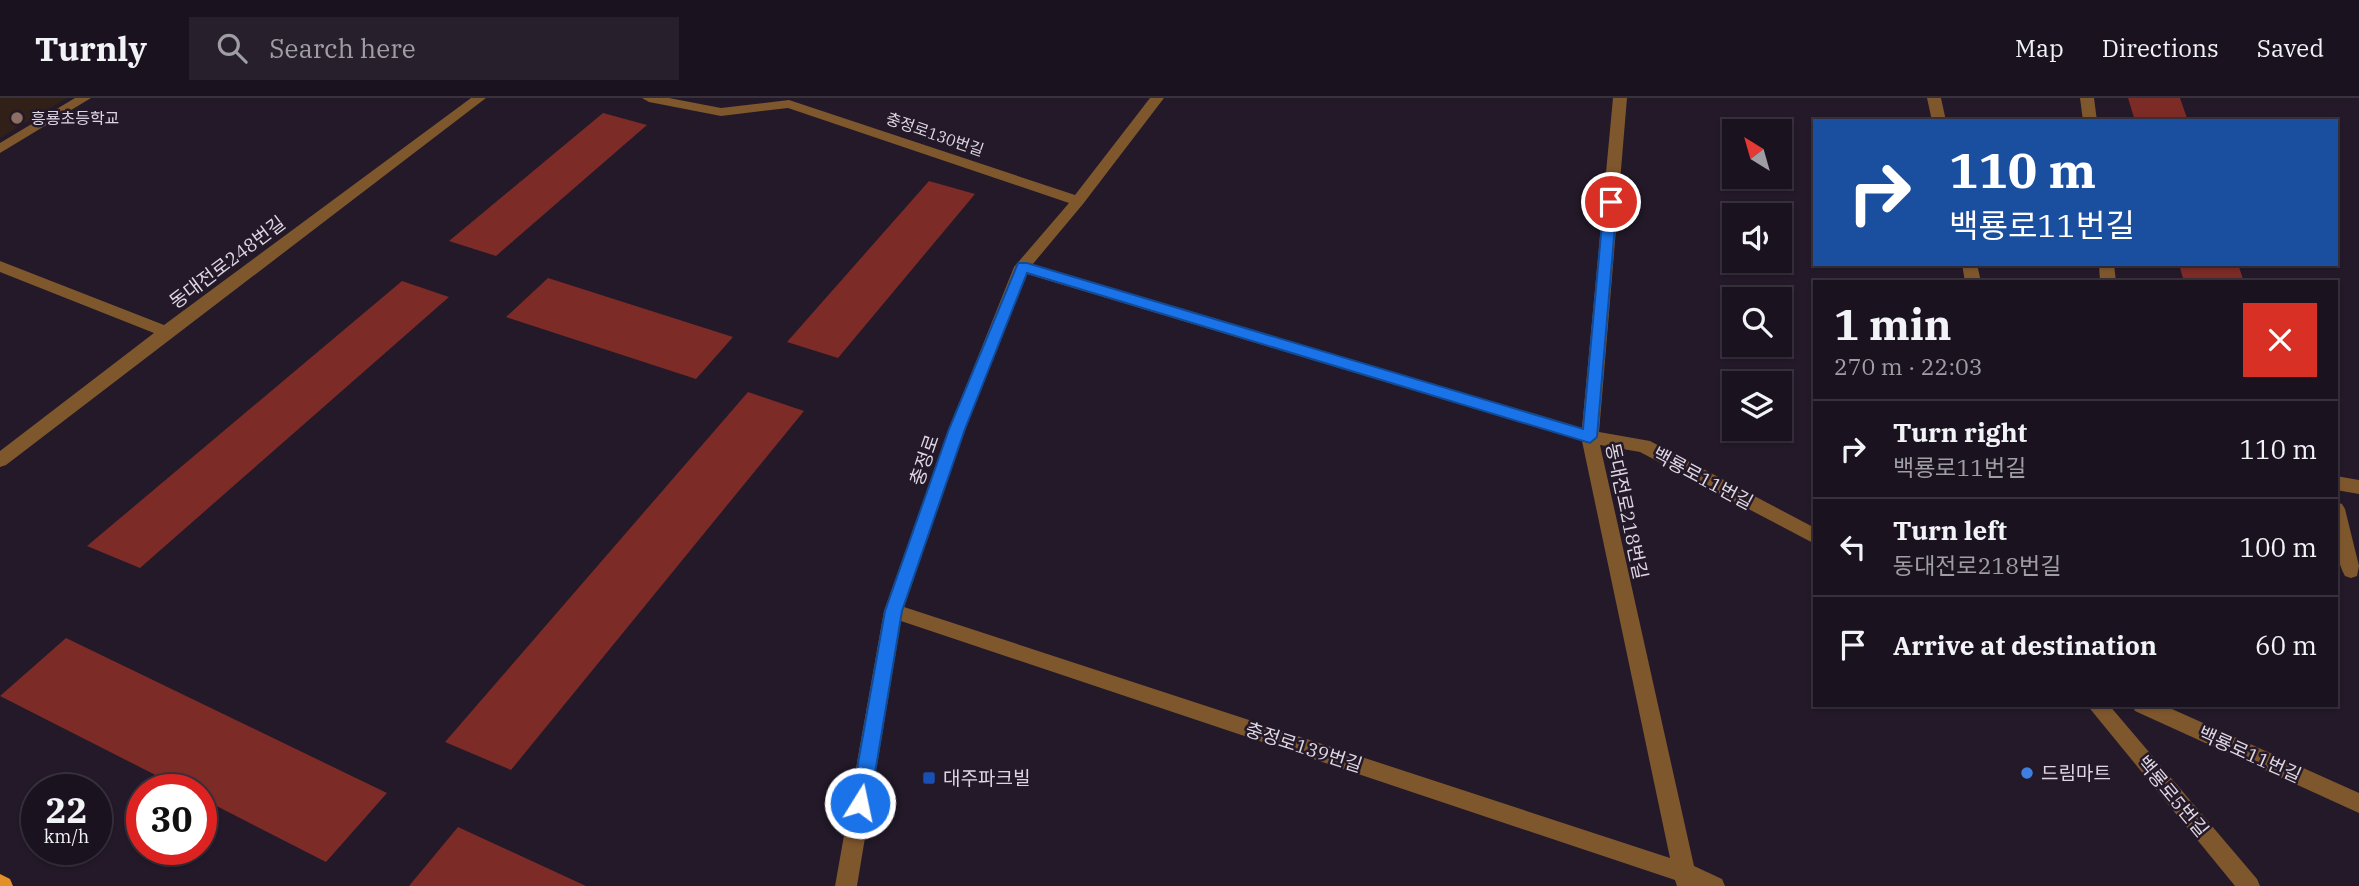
<!DOCTYPE html>
<meta charset="utf-8">
<style>
:root{--surface:#1a131f;--page:#27202c;--text:#f1f3f6;--muted:#9f9ea4;--line:#38323d}
body{margin:0;font-family:"IBM Plex Serif","Noto Sans KR",serif;background:var(--page);color:var(--text);height:100vh;display:flex;flex-direction:column;font-size:26px;white-space:nowrap}
*{box-sizing:border-box;margin:0}
p{font-size:23px;color:var(--muted)}
.icon{flex:none;width:38px;height:38px;fill:none;stroke:currentColor;stroke-width:2;stroke-linecap:round;stroke-linejoin:round}
.map{position:relative;flex:1;overflow:hidden}
.details{position:absolute;left:1813px;top:182px;width:525px;height:427px;display:flex;flex-direction:column;background:var(--surface);border-radius:0px;box-shadow:0 2px 5px #0004,0 0 0 2px var(--line)}
.details>*{flex:none}
.hud{position:absolute;left:1813px;top:21px;width:525px;height:147px;border-radius:0px;box-shadow:0 2px 5px #0004,0 0 0 2px var(--line);background:#1a4fa0;color:#fff;overflow:hidden}
.needle{width:46px;rotate:323deg}
.tools{position:absolute;left:1722px;top:21px;display:grid;gap:14px}
.tools a{display:grid;place-items:center;width:70px;height:70px;border-radius:0px;background:var(--surface);box-shadow:0 2px 5px #0004,0 0 0 2px var(--line);font-size:35px}
.speed{position:absolute;left:21px;top:676px;display:flex;gap:14px;font-size:35px;font-weight:700;text-align:center}
.speed>*{display:grid;place-content:center;width:91px;height:91px;border-radius:50%;background:var(--surface);box-shadow:0 2px 5px #0004,0 0 0 2px var(--line);line-height:1}
.speed small{font-size:18px;font-weight:400}
.speed .limit{border:10px solid #d22;background:#fff;color:#111}
.pin{position:absolute;display:grid;place-items:center;width:60px;height:60px;color:#fff;margin:-30px;border:4px solid #fff;border-radius:50%;box-shadow:0 2px 7px #0007}
.me{position:absolute;width:77px;margin:-38px;rotate:10deg;stroke-linejoin:round;filter:drop-shadow(0 0 5px #0008)}
.turn{display:flex;align-items:center;gap:24px;height:147px;padding:0 21px;font-size:32px}
.turn .icon{width:91px;height:91px;stroke-width:2.5}
.turn b{display:block;font-size:49px;line-height:60px}
.round{display:grid;place-items:center;flex:none;width:74px;height:74px;border-radius:0px;background:var(--page)}
.overview{display:flex;align-items:center;justify-content:space-between;height:119px;padding:0 21px}
h1{font-size:42px;font-weight:800;line-height:52px}
ul{padding:0;list-style:none}
li{display:flex;align-items:center;gap:21px;height:98px;padding:0 21px;border-top:2px solid var(--line)}
li div{flex:1}
li b{display:block;font-size:26px}
li em{font-style:normal}
header{display:flex;align-items:center;gap:42px;box-sizing:border-box;height:98px;padding:0 35px;background:var(--surface);border-bottom:2px solid var(--line)}
header strong{font-size:33px}
nav{display:flex;gap:38px;margin-inline-start:auto;font-size:24px}
.search{width:490px;height:63px;background:var(--page);display:flex;align-items:center;gap:18px;box-sizing:border-box;padding:0 24px;border-radius:0px;color:var(--muted);font-size:26px}
.map>svg:first-child{display:block}
</style>
<header>
<strong>Turnly</strong>
<div class="search"><svg class="icon" aria-label="search" viewBox="0 0 24 24"><circle cx="10" cy="10" r="6"/><path d="M15 15l6 6"/></svg>Search here</div>
<nav><a>Map</a><a>Directions</a><a>Saved</a></nav>
</header>
<div class="map">
<svg width="2359" height="788" viewBox="0 0 2359 788">
<rect width="100%" height="100%" fill="#231929"/>
<polygon fill="#312018" points="0,0 67,0 0,40"/>
<g fill="#7c2b26">
<polygon points="2128,0 2180,0 2188,23 2135,23"/>
<polygon points="603,15 647,27 496,158 449,143"/>
<polygon points="929,83 975,96 838,260 787,244"/>
<polygon points="2179,166 2238,166 2244,184 2184,184"/>
<polygon points="548,180 733,239 696,281 506,219"/>
<polygon points="402,183 449,199 140,470 87,448"/>
<polygon points="748,294 804,313 511,672 445,644"/>
<polygon points="66,540 387,695 326,764 201,700 201,691 183,691 0,598"/>
<polygon points="458,729 586,788 409,788"/>
</g>
<g fill="none" stroke-linecap="round" stroke-linejoin="round">
<g fill="#7f572d" fill-rule="evenodd">
<polygon points="75,0 91,0 0,55 0,45"/>
<polygon points="471,0 486,0 6,367 0,369 0,353 154,235 0,174 0,163 164,227"/>
<path d="M642,0H669L721,10L789,2L1075,97L1150,0H1164L1083,106L1032,167L1582,330L1613,0H1627L1599,334L1650,343L1815,430V446L1640,354L1600,347L1694,768L1722,781L1725,788H1677L1675,782L901,523L857,788H835L884,513L949,331L1014,169L1069,105L788,10L721,18L649,4ZM1027,176L1582,343L1670,760L904,509L965,331Z"/>
<polygon points="1927,0 1941,0 1946,23 1932,23"/>
<polygon points="2080,0 2094,0 2097,23 2083,23"/>
<polygon points="1962,166 1977,166 1981,184 1965,184"/>
<polygon points="2099,166 2114,166 2116,184 2100,184"/>
<polygon points="2336,378 2359,382 2359,396 2336,392"/>
<path d="M2336,404L2342,406L2345,411L2359,468L2357,478L2351,480L2345,478C2333,456 2336,429 2336,404Z"/>
<polygon points="2087,607 2109,607 2257,781 2260,788 2235,788"/>
<polygon points="2132,607 2163,607 2359,695 2359,715 2135,613"/>
</g>
<polygon fill="#e39028" fill-rule="evenodd" points="0,776 10,781 13,788 0,788"/>
</g>
<polygon fill="#1a73e8" stroke="#114b97" stroke-width="2" points="1611,100 1617,104 1597,339 1590,345 1027,175 965,331 902,513 870,705 867,712 860,714 853,712 851,705 885,513 949,331 1018,165 1027,165 1583,331 1604,104"/>
<circle fill="#8d6e63" stroke="#231929" stroke-width="2.5" cx="17" cy="20" r="7"/>
<circle fill="#3f7fe0" stroke="#231929" stroke-width="2.5" cx="2027" cy="675" r="7"/>
<rect fill="#1a4fb4" stroke="#231929" stroke-width="2.5" x="922" y="673" width="14" height="14" rx="3.5"/>
<g text-anchor="middle" dominant-baseline="central" stroke-width="5" stroke-linejoin="round" paint-order="stroke">
<g font-size="16" fill="#ddd6e1" stroke="#231929" text-anchor="start">
<text x="31" y="20">흥룡초등학교</text>
</g>
<g font-size="16" fill="#ddd6e1" stroke="#231929">
<text transform="translate(935 36) rotate(19)">충정로130번길</text>
</g>
<g font-size="19" fill="#ddd6e1" stroke="#231929">
<text transform="translate(227 164) rotate(-37)">동대전로248번길</text>
<text transform="translate(924 362) rotate(-71)">충정로</text>
<text transform="translate(1703 380) rotate(28)">백룡로11번길</text>
<text transform="translate(1627 413) rotate(78)">동대전로218번길</text>
<text transform="translate(1304 649) rotate(18)">충정로139번길</text>
<text transform="translate(2250 656) rotate(24)">백룡로11번길</text>
<text transform="translate(2173 698) rotate(50)">백룡로5번길</text>
</g>
<g font-size="19" fill="#ddd6e1" stroke="#231929" text-anchor="start">
<text x="2041" y="675">드림마트</text>
<text x="943" y="680">대주파크빌</text>
</g>
</g>
</svg>
<div class="tools">
<a><svg class="needle" viewBox="-14 -14 28 28"><path d="M0-13l5 13h-10z" fill="#e53935"/><path d="M0 13l5-13h-10z" fill="#9f9ea4"/></svg></a>
<a><svg class="icon" aria-label="sound" viewBox="0 0 24 24"><path d="M4 9h4l5-4v14l-5-4H4zM17 9q2 3 0 6"/></svg></a>
<a><svg class="icon" aria-label="search" viewBox="0 0 24 24"><circle cx="10" cy="10" r="6"/><path d="M15 15l6 6"/></svg></a>
<a><svg class="icon" aria-label="layers" viewBox="0 0 24 24"><path d="M12 4l9 5-9 5-9-5zM3 14l9 5 9-5"/></svg></a>
</div>
<div class="speed"><div>22<small>km/h</small></div><div class="limit">30</div></div>
<div class="pin" style="left:1611px;top:104px;background:#d93025"><svg class="icon" aria-label="arrive" viewBox="0 0 24 24"><path d="M6 21V4h12l-3 4 3 4H6"/></svg></div>
<svg class="me" style="left:860px;top:705px" viewBox="-20 -20 40 40"><circle r="17" fill="#1a73e8" stroke="#fff" stroke-width="3"/><path d="M0-11L8 9 0 5-8 9z" fill="#fff"/></svg>
<div class="hud">
<div class="turn"><svg class="icon" aria-label="right" viewBox="0 0 24 24"><path d="M7 20v-9h11M14 6l5 5-5 5"/></svg><div><b>110 m</b>백룡로11번길</div></div>
</div>
<section class="details">
<div class="overview"><div><h1>1 min</h1><p>270 m · 22:03</p></div><a class="round" style="background:#d93025;color:#fff"><svg class="icon" aria-label="close" viewBox="0 0 24 24"><path d="M6 6l12 12M18 6L6 18"/></svg></a></div>
<ul>
<li><svg class="icon" aria-label="right" viewBox="0 0 24 24"><path d="M7 20v-9h11M14 6l5 5-5 5"/></svg><div><b>Turn right</b><p>백룡로11번길</p></div><em>110 m</em></li>
<li><svg class="icon" aria-label="left" viewBox="0 0 24 24"><path d="M17 20v-9H6M10 6l-5 5 5 5"/></svg><div><b>Turn left</b><p>동대전로218번길</p></div><em>100 m</em></li>
<li><svg class="icon" aria-label="arrive" viewBox="0 0 24 24"><path d="M6 21V4h12l-3 4 3 4H6"/></svg><div><b>Arrive at destination</b></div><em>60 m</em></li>
</ul>
</section>
</div>
